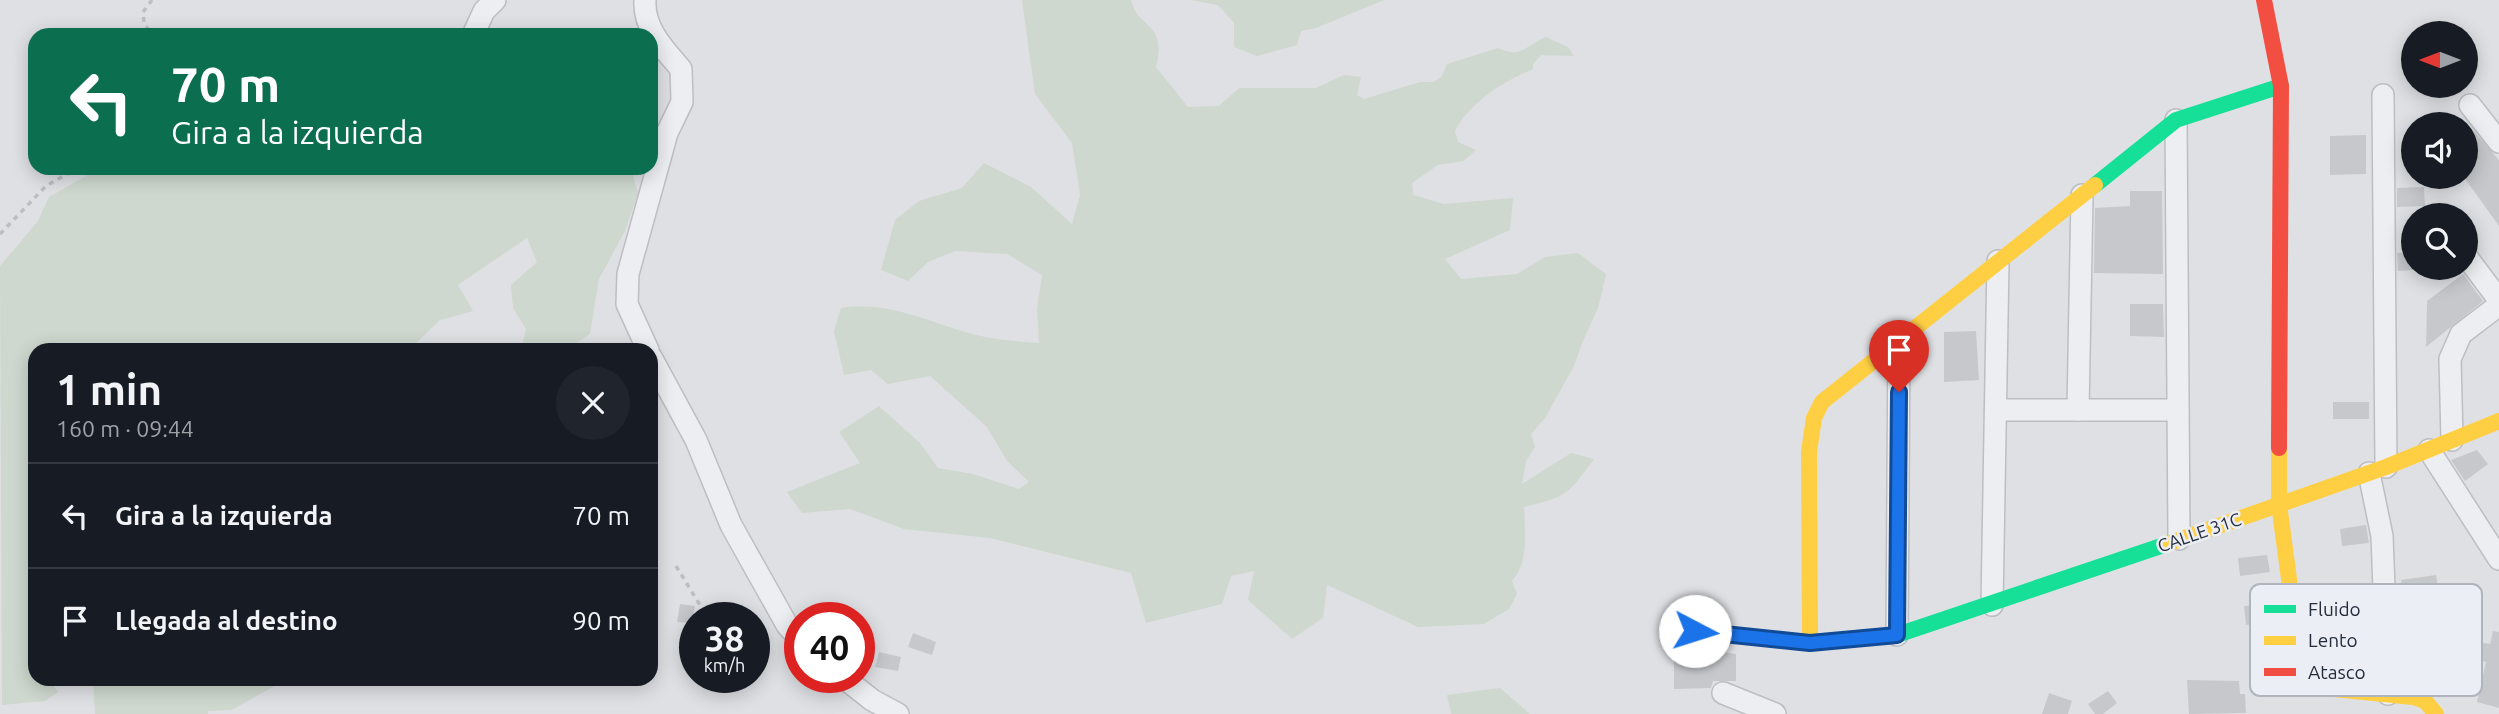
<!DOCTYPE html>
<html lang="es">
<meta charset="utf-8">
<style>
:root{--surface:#171b24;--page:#20242c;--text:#f1f3f6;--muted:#9ea1a6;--line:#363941}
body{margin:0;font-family:Ubuntu,sans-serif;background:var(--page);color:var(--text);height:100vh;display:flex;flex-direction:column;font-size:26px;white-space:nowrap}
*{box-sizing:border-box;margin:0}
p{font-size:23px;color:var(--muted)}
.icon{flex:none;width:38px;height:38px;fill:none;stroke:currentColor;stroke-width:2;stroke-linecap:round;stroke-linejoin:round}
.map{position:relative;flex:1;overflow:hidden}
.panel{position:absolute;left:28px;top:343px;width:630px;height:343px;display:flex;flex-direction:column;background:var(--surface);border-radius:21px;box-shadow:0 4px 18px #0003}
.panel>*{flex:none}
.hud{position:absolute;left:28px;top:28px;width:630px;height:147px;border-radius:21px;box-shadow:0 4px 18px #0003;background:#0b6e4f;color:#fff;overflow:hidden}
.needle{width:46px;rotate:270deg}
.fabs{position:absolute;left:2401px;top:21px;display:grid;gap:14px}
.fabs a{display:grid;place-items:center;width:77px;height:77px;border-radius:50%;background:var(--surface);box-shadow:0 4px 18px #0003;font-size:35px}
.speed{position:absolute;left:679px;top:602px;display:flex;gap:14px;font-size:35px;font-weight:700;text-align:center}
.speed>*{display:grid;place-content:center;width:91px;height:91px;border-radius:50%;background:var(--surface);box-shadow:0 4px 18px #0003;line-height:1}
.speed small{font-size:18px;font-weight:400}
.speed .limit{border:10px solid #d22;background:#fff;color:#111}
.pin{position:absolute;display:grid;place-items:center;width:60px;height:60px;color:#fff;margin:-72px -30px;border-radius:50% 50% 50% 0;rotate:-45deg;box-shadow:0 0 7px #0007}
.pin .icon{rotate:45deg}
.me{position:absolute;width:77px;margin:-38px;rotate:95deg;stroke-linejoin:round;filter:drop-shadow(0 0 5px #0008)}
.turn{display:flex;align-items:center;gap:24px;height:147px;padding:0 28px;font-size:32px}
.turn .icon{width:91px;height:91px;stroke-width:2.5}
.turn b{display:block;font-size:49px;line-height:60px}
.round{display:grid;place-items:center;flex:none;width:74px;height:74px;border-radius:37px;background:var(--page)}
.summary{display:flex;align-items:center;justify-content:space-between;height:119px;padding:0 28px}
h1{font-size:42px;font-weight:700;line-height:52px}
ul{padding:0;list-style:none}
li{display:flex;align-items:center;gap:21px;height:105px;padding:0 28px;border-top:2px solid var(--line)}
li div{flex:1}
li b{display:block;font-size:26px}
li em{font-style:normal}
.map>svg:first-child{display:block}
</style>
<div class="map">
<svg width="2499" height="714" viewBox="0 0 2499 714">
<rect width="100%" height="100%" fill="#dfe0e4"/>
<g fill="#ced8ce">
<path d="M1022,0H1131C1138,30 1168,22 1156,67L1188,107L1219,106L1239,88H1316L1344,75L1361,77L1357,95L1364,99L1420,82H1434L1442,76L1447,64L1498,48C1522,59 1524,46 1546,37L1568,47L1574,56L1541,55L1533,64V69C1504,81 1470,102 1455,131L1458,142L1476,150L1464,161L1438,165L1412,183L1413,195L1444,204L1513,198L1510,230L1445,259L1461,279L1517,274L1545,257L1578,253L1606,274L1598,308L1582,343L1574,366L1545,418L1531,434L1535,447L1526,461L1522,484L1571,453L1594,459C1569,494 1566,497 1524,507C1525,531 1529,563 1512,581L1517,594L1509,609L1484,624L1418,627L1327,585L1323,618L1292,639L1248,600L1254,571L1231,576L1222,604L1146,623L1131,573L990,538L904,529L850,509L802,513L787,492L860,463L839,432L879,406L920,443L938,468L973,474L1019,489L1029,482L1007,461L987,427L930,376L888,384L871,370L844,375L834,331L841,308C895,300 934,326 985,337C1002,340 1022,342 1039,343L1037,309L1042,275L1007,254L955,251L928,262L908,281L881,270L895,220L919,201L962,188L984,163L1031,187L1072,224L1080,195L1072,143L1035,94Z"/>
<polygon points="1190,0 1384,0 1316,28 1301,31 1297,45 1257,56 1234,47 1234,23 1218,5"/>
<polygon points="100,168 631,168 638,193 625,231 599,279 590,334 565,350 521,350 526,329 513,308 511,285 537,262 527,238 458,285 473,311 440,320 412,347 403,350 35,350 35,679 49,679 58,692 45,701 2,705 0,266 38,221 49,197"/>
<polygon points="93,679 311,679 301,684 276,685 232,710 208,711 208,714 95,714"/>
<polygon points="1500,688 1530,714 1451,714 1447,695"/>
</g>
<g fill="#c7c8cc">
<polygon points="2472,129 2499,160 2499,226 2466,180 2466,133"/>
<polygon points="2366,135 2366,174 2330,175 2330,136"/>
<polygon points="2424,187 2425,206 2397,207 2397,188"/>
<polygon points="2130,191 2162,191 2163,274 2094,273 2095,208 2130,206"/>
<polygon points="2413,252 2413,270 2398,271 2397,253"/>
<polygon points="2463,274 2483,301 2426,347 2427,301"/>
<polygon points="2130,304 2163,304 2164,337 2130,336"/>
<polygon points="1976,331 1979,380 1944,382 1944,332"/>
<rect x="2333" y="402" width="36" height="17"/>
<polygon points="2477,450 2488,464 2465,481 2451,460"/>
<polygon points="2366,525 2369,543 2342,546 2340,529"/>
<polygon points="2267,555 2270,572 2240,576 2238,558"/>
<polygon points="2436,575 2439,593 2403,597 2401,580"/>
<polygon points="680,604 695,606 692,623 677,622"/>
<polygon points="2274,604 2276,621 2246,625 2244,606"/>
<polygon points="2493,631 2499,632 2499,708 2477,702 2486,662 2479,660 2483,643 2490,644"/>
<polygon points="913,633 936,642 932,655 908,647"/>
<polygon points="1713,651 1736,654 1736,681 1713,681 1711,688 1674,689 1674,661 1712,661"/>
<polygon points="879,652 901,657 898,671 875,667"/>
<polygon points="2187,680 2239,681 2240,694 2245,694 2246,713 2189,714"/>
<polygon points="2108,691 2117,703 2103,714 2095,714 2088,704"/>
<polygon points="2049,693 2072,701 2068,714 2042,714"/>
</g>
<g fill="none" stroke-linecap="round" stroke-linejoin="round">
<g stroke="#bdbec2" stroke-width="24">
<g id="street">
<path d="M645,0C643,28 664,49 681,69L682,102L667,133L628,274L627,304L648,350"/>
<polyline points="473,35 484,11 495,0"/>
<polyline points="2383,95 2386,467"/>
<polyline points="2470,105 2499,142"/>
<polyline points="2176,120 2179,539"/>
<polyline points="2466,256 2499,300"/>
<polyline points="651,357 696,440 731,525 787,625 800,639"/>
<polyline points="1996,410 2178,410"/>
<polyline points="2078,410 2082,195"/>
<polyline points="2452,440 2450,359 2461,334 2499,305"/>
<polyline points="2429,450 2499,559"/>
<polyline points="2369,473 2382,536 2388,694"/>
<polyline points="1992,605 1998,261"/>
<polyline points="1897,635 1899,338"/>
<polyline points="843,677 872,700 898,714"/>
<polyline points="1723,693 1775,714"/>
</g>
</g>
<g stroke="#bdbec4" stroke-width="3.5" stroke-dasharray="5 5" stroke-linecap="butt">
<polyline points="152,0 143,12 144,23 152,35"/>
<polyline points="0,234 46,186 77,168"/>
<polyline points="676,566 708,618"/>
<polyline points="754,638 768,642 772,638"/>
</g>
<use href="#street" stroke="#edeef1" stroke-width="21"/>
<g stroke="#16e098" stroke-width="16">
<polyline points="2095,185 2176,120 2281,86"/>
<polyline points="1695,631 1810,643 1897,635 2170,543"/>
</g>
<g stroke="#ffcf43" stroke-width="16">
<polyline points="2279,448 2279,504 2301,669 2311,682 2324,688 2413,697 2425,701 2436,714"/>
<polyline points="2170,543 2386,467 2499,421"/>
<polyline points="1810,643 1809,452 1814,418 1822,402 2095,185"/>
</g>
<polyline stroke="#f24e42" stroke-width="16" points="2264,0 2281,86 2279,448"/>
</g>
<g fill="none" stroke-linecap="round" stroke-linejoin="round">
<g stroke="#114b97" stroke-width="18">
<polyline id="route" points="1695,631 1810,643 1897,635 1899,392"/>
</g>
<use href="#route" stroke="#1a73e8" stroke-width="12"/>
</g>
<g text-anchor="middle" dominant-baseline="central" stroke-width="5" stroke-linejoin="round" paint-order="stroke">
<g font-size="18" fill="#252d3d" stroke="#ebeef4">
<text transform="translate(2199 532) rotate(-19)">CALLE 31C</text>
</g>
</g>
<rect x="2250" y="584" width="232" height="112" rx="10" fill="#ebeef4" stroke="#b0b4bd" stroke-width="2"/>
<rect x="2264" y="605" width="32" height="8" fill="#16e098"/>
<rect x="2264" y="636" width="32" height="9" fill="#ffcf43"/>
<rect x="2264" y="668" width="32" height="8" fill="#f24e42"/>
<g font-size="19" fill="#252d3d">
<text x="2308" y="616">Fluido</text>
<text x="2308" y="647">Lento</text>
<text x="2308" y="679">Atasco</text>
</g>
</svg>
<div class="fabs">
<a><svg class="needle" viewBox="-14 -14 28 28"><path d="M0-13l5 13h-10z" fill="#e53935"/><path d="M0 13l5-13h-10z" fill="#9ea1a6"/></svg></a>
<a><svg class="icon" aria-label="sound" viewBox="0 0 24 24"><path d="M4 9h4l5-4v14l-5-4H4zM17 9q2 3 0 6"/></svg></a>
<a><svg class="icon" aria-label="search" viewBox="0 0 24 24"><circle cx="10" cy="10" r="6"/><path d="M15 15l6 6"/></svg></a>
</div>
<div class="speed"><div>38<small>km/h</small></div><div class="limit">40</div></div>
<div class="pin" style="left:1899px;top:392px;background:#d93025"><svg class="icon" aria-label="arrive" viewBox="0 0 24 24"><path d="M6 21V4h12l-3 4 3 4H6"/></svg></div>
<svg class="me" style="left:1695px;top:631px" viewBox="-20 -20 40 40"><circle r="19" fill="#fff"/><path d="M0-13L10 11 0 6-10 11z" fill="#1a73e8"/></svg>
<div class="hud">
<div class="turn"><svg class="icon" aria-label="left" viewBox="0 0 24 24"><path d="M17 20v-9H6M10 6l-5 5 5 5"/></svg><div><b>70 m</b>Gira a la izquierda</div></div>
</div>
<section class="panel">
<div class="summary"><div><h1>1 min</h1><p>160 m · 09:44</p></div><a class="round"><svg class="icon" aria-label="close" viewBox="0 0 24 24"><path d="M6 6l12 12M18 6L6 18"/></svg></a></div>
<ul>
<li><svg class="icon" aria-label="left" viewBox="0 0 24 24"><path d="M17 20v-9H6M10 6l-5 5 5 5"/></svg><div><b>Gira a la izquierda</b></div><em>70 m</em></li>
<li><svg class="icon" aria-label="arrive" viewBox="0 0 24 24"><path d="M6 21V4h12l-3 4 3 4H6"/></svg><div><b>Llegada al destino</b></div><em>90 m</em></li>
</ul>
</section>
</div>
